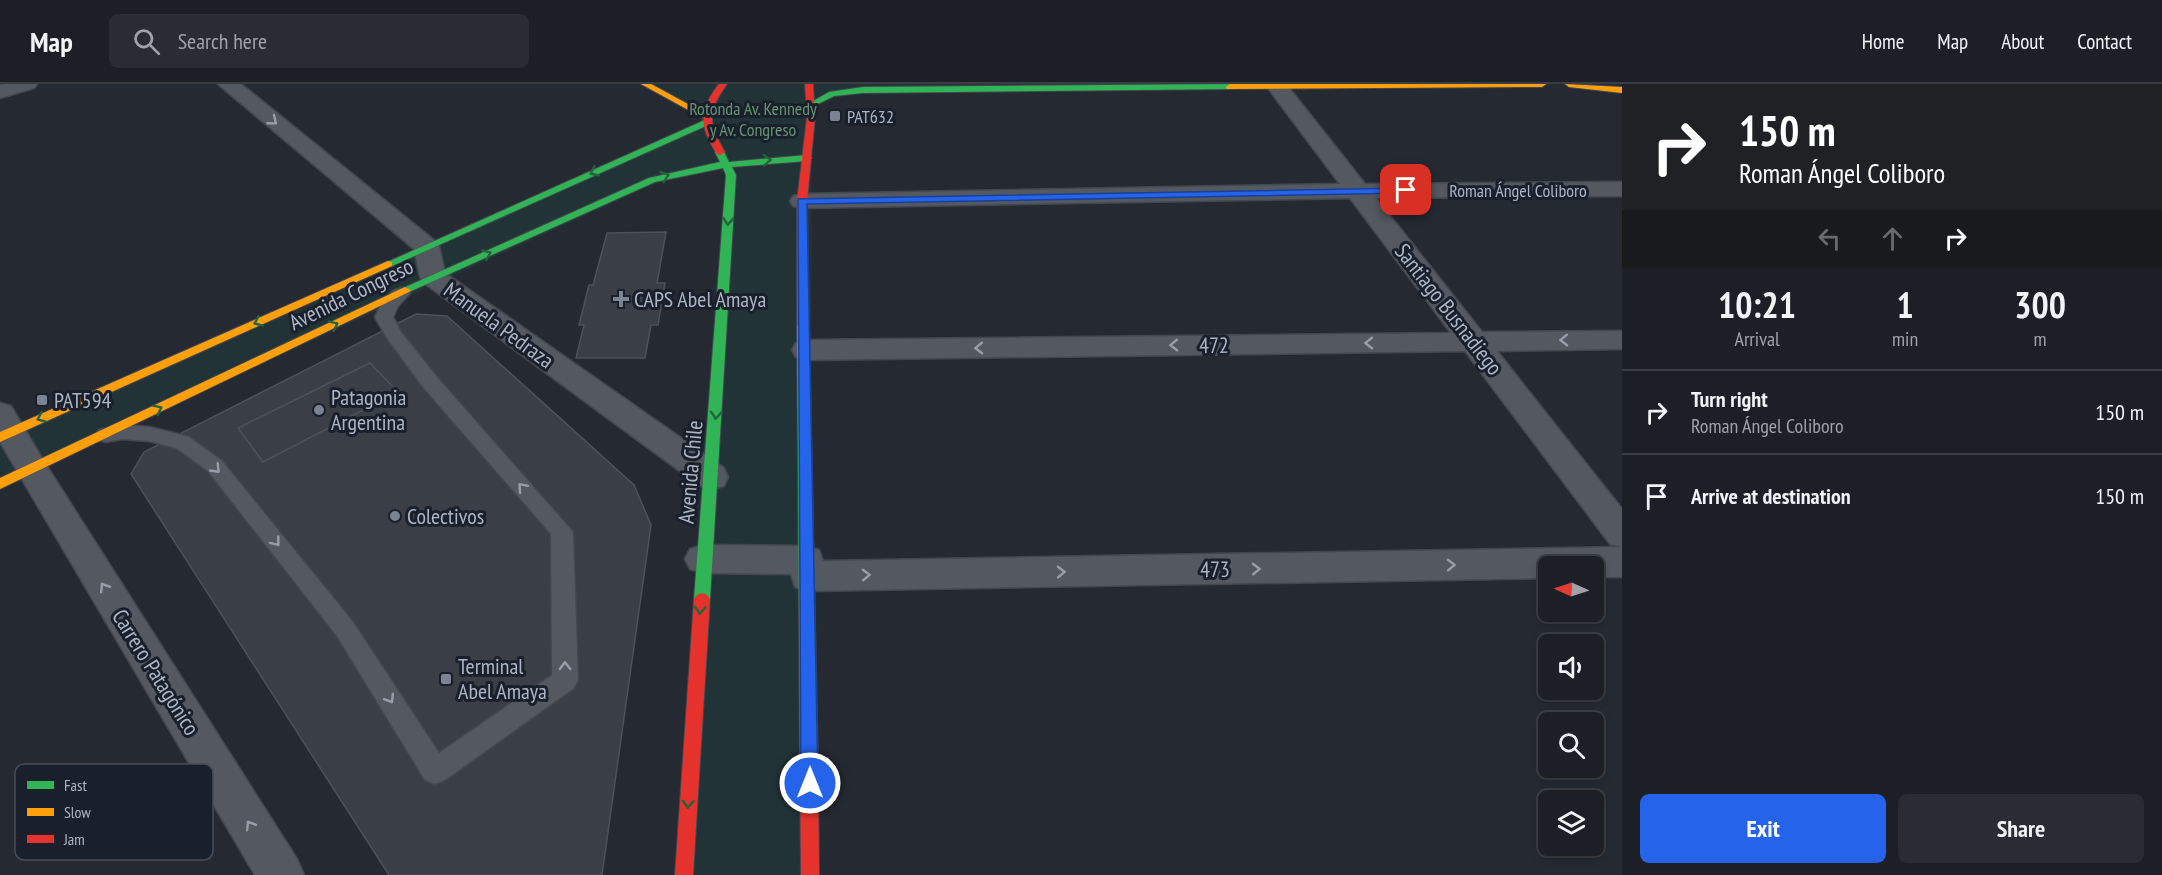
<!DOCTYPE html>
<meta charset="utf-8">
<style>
:root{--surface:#1c1f26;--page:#292c32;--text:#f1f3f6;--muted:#a0a2a7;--line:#3a3d43;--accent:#2563eb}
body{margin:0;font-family:"PT Sans Narrow",sans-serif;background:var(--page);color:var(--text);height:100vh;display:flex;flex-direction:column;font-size:22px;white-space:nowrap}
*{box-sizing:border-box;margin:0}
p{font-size:20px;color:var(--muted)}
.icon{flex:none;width:33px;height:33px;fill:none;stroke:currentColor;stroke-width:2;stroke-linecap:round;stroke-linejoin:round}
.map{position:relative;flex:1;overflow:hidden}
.sheet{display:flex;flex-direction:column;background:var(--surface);width:540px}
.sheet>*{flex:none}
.hud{background:#202124;color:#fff;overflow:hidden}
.needle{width:39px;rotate:273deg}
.buttons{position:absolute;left:1538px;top:472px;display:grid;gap:12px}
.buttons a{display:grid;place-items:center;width:66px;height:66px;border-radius:9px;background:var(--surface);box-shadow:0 3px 9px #0003,0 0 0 2px var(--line);font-size:30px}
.pin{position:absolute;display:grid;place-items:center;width:51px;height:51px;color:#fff;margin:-26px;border-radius:12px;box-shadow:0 3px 9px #0006}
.me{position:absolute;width:66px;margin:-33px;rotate:0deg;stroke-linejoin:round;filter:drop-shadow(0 0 4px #0008)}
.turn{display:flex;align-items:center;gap:21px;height:126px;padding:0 18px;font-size:27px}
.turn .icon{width:78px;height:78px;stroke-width:2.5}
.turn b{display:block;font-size:42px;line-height:51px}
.lanes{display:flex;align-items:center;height:57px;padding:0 18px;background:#0003;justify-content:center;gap:30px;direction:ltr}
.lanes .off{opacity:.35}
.eta{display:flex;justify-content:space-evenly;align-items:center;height:102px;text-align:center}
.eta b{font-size:36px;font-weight:700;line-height:42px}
.button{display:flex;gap:12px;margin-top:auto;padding:12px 18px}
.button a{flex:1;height:69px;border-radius:9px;background:var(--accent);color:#fff;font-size:24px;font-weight:700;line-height:69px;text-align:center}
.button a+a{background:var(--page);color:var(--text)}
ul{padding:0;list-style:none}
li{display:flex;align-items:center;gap:18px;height:84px;padding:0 18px;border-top:2px solid var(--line)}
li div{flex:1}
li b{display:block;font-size:22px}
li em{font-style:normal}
header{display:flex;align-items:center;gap:36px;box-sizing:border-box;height:84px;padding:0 30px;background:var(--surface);border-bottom:2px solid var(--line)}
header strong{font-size:28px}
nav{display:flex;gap:33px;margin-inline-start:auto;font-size:21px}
.search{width:420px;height:54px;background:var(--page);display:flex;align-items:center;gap:15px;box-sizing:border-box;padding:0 21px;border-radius:9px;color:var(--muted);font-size:22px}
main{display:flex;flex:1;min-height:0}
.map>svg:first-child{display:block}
</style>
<header>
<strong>Map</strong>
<div class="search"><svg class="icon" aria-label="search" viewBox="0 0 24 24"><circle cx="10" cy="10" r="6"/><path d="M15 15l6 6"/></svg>Search here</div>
<nav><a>Home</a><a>Map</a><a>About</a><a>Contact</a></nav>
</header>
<main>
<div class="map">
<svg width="1622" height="791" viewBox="0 0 1622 791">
<rect width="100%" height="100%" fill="#252932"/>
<polygon fill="#223337" points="645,0 1542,0 863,6 812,20 810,791 684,791 727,79 687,85 0,400 0,353 705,38"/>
<g fill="#3a3e46" stroke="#4c515a" stroke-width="1.5">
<polygon points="666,148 657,199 665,199 658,241 651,241 645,274 576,274 584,241 579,241 589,201 593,201 607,149"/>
<polygon points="416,230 447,232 634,401 651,441 602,791 389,791 131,390 144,368"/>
<polygon points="370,279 398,308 263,378 238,344"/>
</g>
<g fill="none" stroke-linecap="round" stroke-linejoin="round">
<g stroke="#42464f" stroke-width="3">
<path id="lane" d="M401,204L407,205L410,209L398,222L393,233L401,248L437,293L573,448L578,596L574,604L445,696L435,700L425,696L337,552L208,387L176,364L149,357L122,355L106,358L99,356L96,351L99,346L122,341L149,343L182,351L189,353L222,377L353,538L439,669L552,591L551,450L423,303L387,254L375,233C381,221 387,207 401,204Z"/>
</g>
<g stroke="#42464f" stroke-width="3">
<g id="street">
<polygon points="5,0 37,0 34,4 0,14 0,1"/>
<polygon points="218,0 241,0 435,157 439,162 445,189 724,384 728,393 724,402 712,405 700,402 424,199 420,193 414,165"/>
<polygon points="1265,0 1286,0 1365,100 1622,98 1622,112 1376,114 1482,248 1622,247 1622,265 1497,267 1622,425 1622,493 1593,493 1593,483 1548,483 1548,494 808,507 795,503 791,490 703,489 690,485 685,475 690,465 703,461 806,462 819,466 823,477 1621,463 1610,460 1465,267 806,276 796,273 792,266 796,259 806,256 1451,249 1350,114 802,124 793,122 790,117 793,112 802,110 1340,100"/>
<polygon points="0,319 11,322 43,376 297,775 304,791 255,791 0,358"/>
</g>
</g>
<g stroke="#42464f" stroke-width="2">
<g id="fast">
<polygon points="1230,0 1234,3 1233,5 863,9 834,12 812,23 808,20 829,8 863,3"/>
<polygon points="705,36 709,39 708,41 392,182 384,182 383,180"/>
<polygon points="717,66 723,66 729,78 807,71 812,74 807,77 732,83 736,91 710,515 707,519 702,521 697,519 694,515 726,91 723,84 655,98 409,208 405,209 399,206 649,94 720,78 715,68"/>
<polygon points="803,238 809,242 818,682 815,688 809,690 803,688 800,682 797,242"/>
</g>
</g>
<g stroke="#42464f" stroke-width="2">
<g id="slow">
<polygon points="641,0 651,0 710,32 703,34"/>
<polygon points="1230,0 1546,0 1542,3 1227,5 1226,3"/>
<polygon points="1565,0 1622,3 1622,9 1569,3"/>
<polygon points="388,177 392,178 392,182 0,358 0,348"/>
<polygon points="405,203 411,206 409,208 0,405 0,394"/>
</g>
</g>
<g stroke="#42464f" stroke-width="2">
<g id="jam">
<path d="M719,0H727C707,28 708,39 725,68L720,71L717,70C699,41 698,28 719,0Z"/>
<polygon points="805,0 813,0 815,33 807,117 809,242 803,246 797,242 797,117 807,33"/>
<polygon points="702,509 707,511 710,515 693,791 675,791 694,515 697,511"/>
<polygon points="809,674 815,676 818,682 819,791 801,791 800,682 803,676"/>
</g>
</g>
<use href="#lane" fill="#545860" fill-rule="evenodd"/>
<use href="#street" fill="#545860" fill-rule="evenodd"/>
<use href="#fast" fill="#30b455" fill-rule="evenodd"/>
<use href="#slow" fill="#ff9f0a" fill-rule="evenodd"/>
<use href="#jam" fill="#e5322d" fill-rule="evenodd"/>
</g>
<defs><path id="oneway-chevron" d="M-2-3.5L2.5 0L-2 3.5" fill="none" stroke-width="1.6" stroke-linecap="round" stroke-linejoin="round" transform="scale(1.5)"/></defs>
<g stroke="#979eab">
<use href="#oneway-chevron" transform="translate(273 37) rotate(39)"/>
<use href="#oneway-chevron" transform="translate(1564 256) rotate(179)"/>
<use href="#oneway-chevron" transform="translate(1369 259) rotate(179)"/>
<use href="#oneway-chevron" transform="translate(1174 261) rotate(179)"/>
<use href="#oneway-chevron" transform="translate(979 264) rotate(179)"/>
<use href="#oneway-chevron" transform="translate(216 385) rotate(46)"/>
<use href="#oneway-chevron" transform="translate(522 403) rotate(-131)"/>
<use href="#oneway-chevron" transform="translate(276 458) rotate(52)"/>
<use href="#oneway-chevron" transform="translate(1451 481) rotate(-1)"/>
<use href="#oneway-chevron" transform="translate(1256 485) rotate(-1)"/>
<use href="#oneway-chevron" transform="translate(1061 488) rotate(-1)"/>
<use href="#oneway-chevron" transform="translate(866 491) rotate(-1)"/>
<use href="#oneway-chevron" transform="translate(104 503) rotate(-122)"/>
<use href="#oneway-chevron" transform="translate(565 582) rotate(-91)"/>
<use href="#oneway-chevron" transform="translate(390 615) rotate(58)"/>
<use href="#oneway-chevron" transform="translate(250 741) rotate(-122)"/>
</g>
<g stroke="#23633e">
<use href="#oneway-chevron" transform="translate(767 76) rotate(-4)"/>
<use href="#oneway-chevron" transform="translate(594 88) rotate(156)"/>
<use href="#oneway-chevron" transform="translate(665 92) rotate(-18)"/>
<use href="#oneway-chevron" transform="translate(728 137) rotate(94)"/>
<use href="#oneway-chevron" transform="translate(487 170) rotate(-24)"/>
<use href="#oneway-chevron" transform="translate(258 238) rotate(156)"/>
<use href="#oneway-chevron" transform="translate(334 241) rotate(-26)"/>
<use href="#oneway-chevron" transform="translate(158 325) rotate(-26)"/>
<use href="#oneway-chevron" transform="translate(716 331) rotate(94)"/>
<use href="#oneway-chevron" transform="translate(41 334) rotate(156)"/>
<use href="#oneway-chevron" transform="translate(700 526) rotate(94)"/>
<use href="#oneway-chevron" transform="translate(688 720) rotate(93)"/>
</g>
<polygon fill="#2563eb" stroke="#184099" stroke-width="1.5" points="1406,104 1410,104 1410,109 807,120 818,699 816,705 810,708 803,705 801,699 798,115"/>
<g fill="#7d8491" stroke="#19202b" stroke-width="2">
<rect x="829" y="26" width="12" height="12" rx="3"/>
<path d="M618 206h6v6h6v6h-6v6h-6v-6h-6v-6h6z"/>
<rect x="36" y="310" width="12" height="12" rx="3"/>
<circle cx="319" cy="326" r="6"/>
<circle cx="395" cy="432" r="6"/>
<rect x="440" y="589" width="12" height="12" rx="3"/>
</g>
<g text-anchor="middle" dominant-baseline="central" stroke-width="6" stroke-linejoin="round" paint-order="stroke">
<g font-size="18" fill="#659472" stroke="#19202b">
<text x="753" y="24">Rotonda Av. Kennedy<tspan x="753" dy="21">y Av. Congreso</tspan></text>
</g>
<g font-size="18" fill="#adb5c4" stroke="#19202b" text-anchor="start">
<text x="847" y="32">PAT632</text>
</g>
<g font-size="18" fill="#adb5c4" stroke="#19202b">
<text x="1518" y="106">Roman Ángel Coliboro</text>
</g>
<g font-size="22" fill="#adb5c4" stroke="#19202b">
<text transform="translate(351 210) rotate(-26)">Avenida Congreso</text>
<text transform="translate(1449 225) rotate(52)">Santiago Busnadiego</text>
<text transform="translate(499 241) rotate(36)">Manuela Pedraza</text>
<text transform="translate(1214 261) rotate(-1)">472</text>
<text transform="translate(690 388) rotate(-85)">Avenida Chile</text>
<text transform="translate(1215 485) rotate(-1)">473</text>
<text transform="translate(156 588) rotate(58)">Carrero Patagónico</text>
</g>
<g font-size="22" fill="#adb5c4" stroke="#19202b" text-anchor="start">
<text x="634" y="215">CAPS Abel Amaya</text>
<text x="331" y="313">Patagonia<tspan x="331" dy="25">Argentina</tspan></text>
<text x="54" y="316">PAT594</text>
<text x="407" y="432">Colectivos</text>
<text x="458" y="582">Terminal<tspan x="458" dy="25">Abel Amaya</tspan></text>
</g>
</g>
<rect x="15" y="680" width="198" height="96" rx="9" fill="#19202b" stroke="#454d59" stroke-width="1.5"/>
<rect x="27" y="697" width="27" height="8" fill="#30b455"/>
<rect x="27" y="724" width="27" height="8" fill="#ff9f0a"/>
<rect x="27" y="751" width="27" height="8" fill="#e5322d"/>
<g font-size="16" fill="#adb5c4">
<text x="64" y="707">Fast</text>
<text x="64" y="734">Slow</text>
<text x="64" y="761">Jam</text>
</g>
</svg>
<div class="buttons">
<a><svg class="needle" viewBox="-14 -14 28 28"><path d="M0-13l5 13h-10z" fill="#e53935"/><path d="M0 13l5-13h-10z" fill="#a0a2a7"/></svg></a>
<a><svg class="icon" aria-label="sound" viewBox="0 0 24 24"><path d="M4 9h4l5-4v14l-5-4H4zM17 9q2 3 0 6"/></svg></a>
<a><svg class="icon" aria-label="search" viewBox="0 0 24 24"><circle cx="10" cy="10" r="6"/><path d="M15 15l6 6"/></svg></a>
<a><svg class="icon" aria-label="layers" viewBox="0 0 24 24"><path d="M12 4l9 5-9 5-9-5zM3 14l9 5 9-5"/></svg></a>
</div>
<div class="pin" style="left:1406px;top:106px;background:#d93025"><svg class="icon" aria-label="arrive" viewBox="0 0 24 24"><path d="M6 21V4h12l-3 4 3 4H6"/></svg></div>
<svg class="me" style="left:810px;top:699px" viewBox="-20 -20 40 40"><circle r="17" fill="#2563eb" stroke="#fff" stroke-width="3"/><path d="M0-11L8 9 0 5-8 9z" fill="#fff"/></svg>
</div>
<section class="sheet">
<div class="hud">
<div class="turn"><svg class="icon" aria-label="right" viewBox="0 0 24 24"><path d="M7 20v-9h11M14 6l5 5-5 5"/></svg><div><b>150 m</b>Roman Ángel Coliboro</div></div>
<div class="lanes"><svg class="icon off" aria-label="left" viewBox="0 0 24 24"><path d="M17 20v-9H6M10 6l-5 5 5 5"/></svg><svg class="icon off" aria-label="ahead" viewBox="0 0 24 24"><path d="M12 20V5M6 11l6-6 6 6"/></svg><svg class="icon" aria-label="right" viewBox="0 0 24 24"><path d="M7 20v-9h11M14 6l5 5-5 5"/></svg></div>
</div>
<div class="eta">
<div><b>10:21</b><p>Arrival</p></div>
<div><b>1</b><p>min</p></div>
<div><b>300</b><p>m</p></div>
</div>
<ul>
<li><svg class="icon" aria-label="right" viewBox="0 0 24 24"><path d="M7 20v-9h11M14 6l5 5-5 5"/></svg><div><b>Turn right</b><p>Roman Ángel Coliboro</p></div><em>150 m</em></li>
<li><svg class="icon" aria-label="arrive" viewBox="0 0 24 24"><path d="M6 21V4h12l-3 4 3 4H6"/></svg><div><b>Arrive at destination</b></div><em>150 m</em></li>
</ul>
<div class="button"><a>Exit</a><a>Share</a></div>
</section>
</main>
